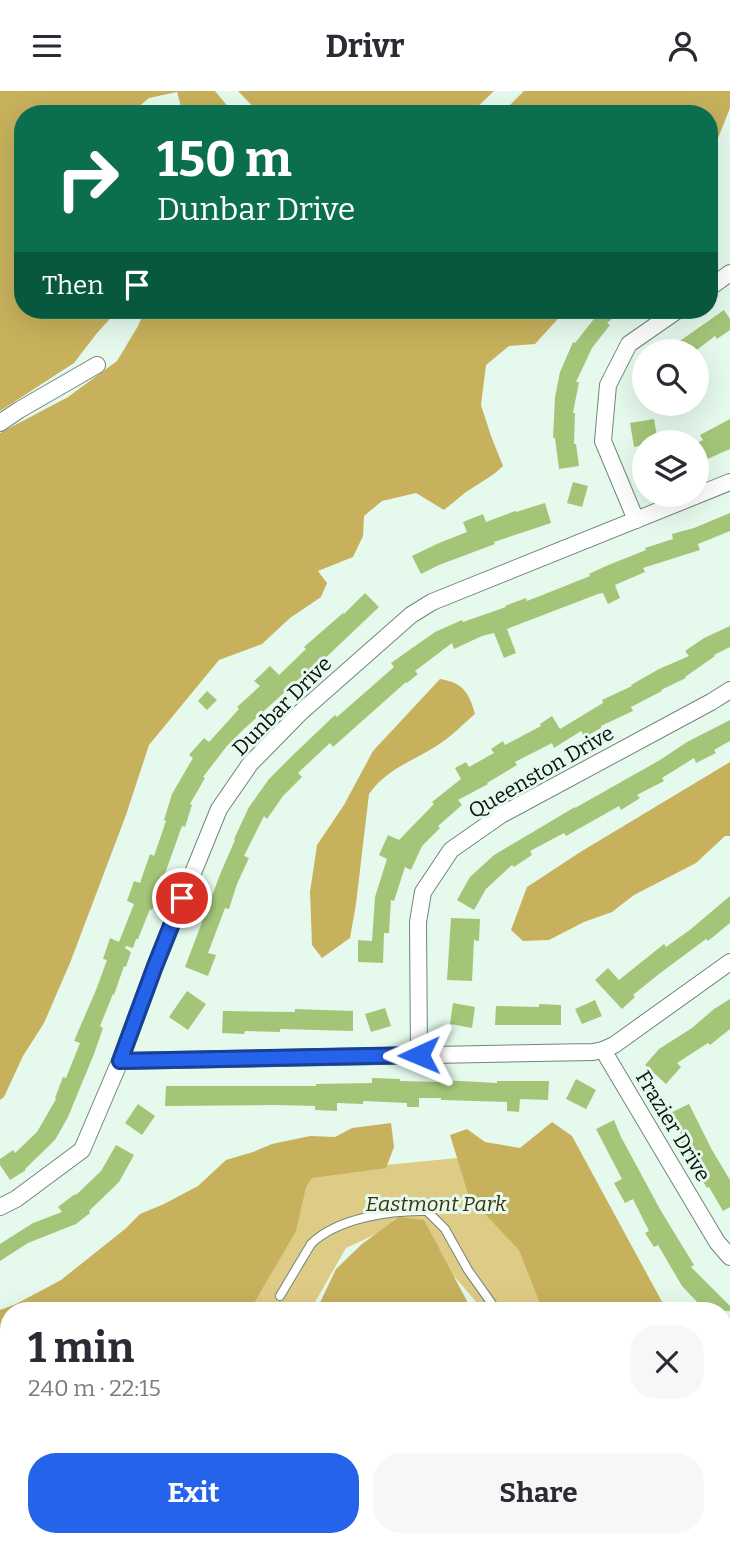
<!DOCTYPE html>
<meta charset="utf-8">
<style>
:root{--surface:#fff;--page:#f7f7f7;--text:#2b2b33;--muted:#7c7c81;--accent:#2563eb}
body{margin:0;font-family:Bitter,serif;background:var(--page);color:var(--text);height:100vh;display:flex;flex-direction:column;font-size:26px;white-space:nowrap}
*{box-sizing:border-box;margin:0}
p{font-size:23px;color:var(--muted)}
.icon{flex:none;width:38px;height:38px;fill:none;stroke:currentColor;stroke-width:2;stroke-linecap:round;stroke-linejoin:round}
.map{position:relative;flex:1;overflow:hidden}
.panel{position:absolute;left:0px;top:1211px;width:732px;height:245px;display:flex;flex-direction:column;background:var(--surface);border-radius:28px 28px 0 0;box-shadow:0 7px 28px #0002}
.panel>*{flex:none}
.top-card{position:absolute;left:14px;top:14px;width:704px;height:214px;border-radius:28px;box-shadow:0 7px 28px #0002;background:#0b6e4f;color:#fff;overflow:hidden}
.tools{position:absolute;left:632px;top:248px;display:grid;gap:14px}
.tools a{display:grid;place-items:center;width:77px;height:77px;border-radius:50%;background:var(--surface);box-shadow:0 7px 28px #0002;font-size:35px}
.pin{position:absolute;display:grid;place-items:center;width:60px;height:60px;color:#fff;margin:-30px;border:4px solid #fff;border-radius:50%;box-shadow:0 2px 7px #0007}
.me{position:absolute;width:77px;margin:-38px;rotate:269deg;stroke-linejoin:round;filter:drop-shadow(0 0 5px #0008)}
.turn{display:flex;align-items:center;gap:24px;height:147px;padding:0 28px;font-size:32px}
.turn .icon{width:91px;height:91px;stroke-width:2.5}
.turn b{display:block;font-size:49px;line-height:60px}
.then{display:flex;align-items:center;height:66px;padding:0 28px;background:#0003;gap:14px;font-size:26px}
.round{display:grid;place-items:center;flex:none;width:74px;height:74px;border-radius:28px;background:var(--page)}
.overview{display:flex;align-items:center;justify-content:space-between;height:119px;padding:0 28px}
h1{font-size:42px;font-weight:700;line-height:52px}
.primary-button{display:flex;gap:14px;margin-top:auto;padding:14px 28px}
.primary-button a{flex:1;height:80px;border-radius:28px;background:var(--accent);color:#fff;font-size:28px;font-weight:700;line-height:80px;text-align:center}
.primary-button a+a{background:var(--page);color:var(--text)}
header{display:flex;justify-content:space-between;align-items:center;height:91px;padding:0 28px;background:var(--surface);font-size:32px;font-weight:700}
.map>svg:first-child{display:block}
</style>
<header><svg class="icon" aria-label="menu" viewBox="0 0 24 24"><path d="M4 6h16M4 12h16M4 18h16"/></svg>Drivr<svg class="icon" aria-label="person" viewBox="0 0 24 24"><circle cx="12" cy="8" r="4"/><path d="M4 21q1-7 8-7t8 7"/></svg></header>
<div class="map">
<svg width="730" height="1456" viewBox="0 0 730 1456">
<rect width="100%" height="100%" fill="#e5faed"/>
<g fill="#decc86">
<polygon points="457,1067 570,1220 484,1220 434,1162 389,1137 346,1157 310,1220 227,1220 303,1082"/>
<polygon points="9,1327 9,1447 72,1447 59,1456 0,1456 0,1330"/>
</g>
<g fill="#c7b15c">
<polygon points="0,0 215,0 234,23 183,23 177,1 149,7 130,23 23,23 23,219 118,219 97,242 74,272 0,320"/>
<polygon points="238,0 494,0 470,23 260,23"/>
<polygon points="524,0 730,0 730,17 709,70 709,23 501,23"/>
<polygon points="145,219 566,219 535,253 509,255 486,274 481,314 491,345 503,375 494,383 466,401 444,419 416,402 382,410 364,425 363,445 353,466 318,480 327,492 321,506 290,527 262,553 219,569 149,654 126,724 70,872 44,932 23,965 4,1006 0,1009 0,342 68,306 117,270 138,235"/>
<path d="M440,588C463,592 469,601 475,623C464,632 453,644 441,652C416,669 387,677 369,703L356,813L350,847L322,867L312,854L310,801L317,754L344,714L373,660Z"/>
<polygon points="730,671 730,745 725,745 696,772 634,804 612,821 584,831 549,849 523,850 511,839 527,796 582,760"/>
<polygon points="552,1031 572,1045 667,1220 543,1220 519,1159 469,1106 450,1044 467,1038 485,1051 520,1057"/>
<polygon points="391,1032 394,1056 386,1077 312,1087 306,1096 296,1140 254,1212 242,1220 9,1220 9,1335 0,1339 0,1219 16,1213 61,1189 125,1138 140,1123 164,1113 198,1095 226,1069 253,1061 272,1053 310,1045 335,1046 352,1037"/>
<polygon points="399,1126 424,1129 468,1212 474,1220 316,1220 336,1178 362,1153"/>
<polygon points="723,1310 730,1317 730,1376 723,1372"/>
<polygon points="723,1393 730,1396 730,1456 668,1456 646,1447 723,1447"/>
<polygon points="47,1447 371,1447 371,1456 34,1456"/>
</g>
<g fill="#a4c578">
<polygon points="601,219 623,219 607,232 610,234 592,257 576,291 579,291 573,322 575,322 574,353 576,353 579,375 559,378 555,347 553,347 555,306 560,281 573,251 575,252"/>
<polygon points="724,219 730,228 730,239 717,248 715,245 694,261 683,261 677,252"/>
<polygon points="654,328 658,352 644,352 644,354 634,356 630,332"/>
<polygon points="730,328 730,358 696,373 696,352 703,349 700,344"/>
<polygon points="573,391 588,395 582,416 567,412"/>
<polygon points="545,412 551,432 494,451 495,453 439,474 421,483 412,465 439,452 467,441 463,431 483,423 486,431 515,420 516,421"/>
<polygon points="730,422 730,440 698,453 700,459 643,477 645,481 615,494 620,507 608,513 603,502 598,503 507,538 516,562 504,567 494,542 482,545 454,558 452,552 415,580 418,583 407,592 406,591 333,656 330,652 298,682 302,686 283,705 267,728 264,725 244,765 249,767 237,793 229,818 225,817 208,862 216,864 208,885 185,876 221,781 235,749 234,748 249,716 269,688 294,663 335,624 337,626 394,576 391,572 435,541 462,529 463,531 506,516 505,515 526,507 527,510 555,499 590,485 589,483 606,475 646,459 645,457 673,448 672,443 694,437"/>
<polygon points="365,502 379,516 319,573 318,571 244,638 227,655 203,686 205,687 190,713 192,714 185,736 182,735 152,819 150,818 138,848 136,848 133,857 126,855 125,857 131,861 126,876 124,875 114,904 113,903 100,935 103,937 94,963 68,1026 55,1049 25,1078 26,1079 10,1089 0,1074 0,1068 13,1059 15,1062 37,1041 56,1008 55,1007 63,986 66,987 80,952 74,950 96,899 107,869 103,868 110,847 119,851 134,813 127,810 134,790 140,792 150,763 154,765 166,730 164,729 172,703 193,667 189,664 204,647 209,651 239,618 237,616 260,595 254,590 270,575 279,584 306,558 304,556 343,522 344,523"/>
<polygon points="730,535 730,556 714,564 715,565 685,586 686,587 661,599 662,600 631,616 633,620 601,635 601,637 585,646 581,640 554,657 552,652 515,671 517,674 487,692 488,693 458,709 462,714 438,735 440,737 422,755 411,779 405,776 394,810 391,809 389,842 384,842 383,872 358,871 358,849 372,850 375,806 387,768 379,764 388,744 399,749 434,713 432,711 461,688 455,677 466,671 469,676 494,662 491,658 503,650 505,654 541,635 540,633 552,625 560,638 603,612 602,609 632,595 631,594 659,578 689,565 685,560 704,547"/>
<polygon points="207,600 217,609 207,619 198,610"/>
<polygon points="730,629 730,650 714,659 716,662 696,672 694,667 662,687 664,690 637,704 640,707 621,719 619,715 566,745 564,742 530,760 532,764 514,776 512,774 486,798 474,819 457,809 470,786 494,764 575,716 575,717 660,669 687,651"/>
<polygon points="730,805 730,832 708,850 706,848 659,883 633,904 635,906 622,918 595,889 608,877 619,889 664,853 666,856 691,838"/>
<polygon points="451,827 480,828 479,850 474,849 472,890 447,889"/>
<polygon points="187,900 206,913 188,939 169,926"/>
<polygon points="730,908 730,938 710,954 708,952 677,972 681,976 666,993 645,974 659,958 692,937 714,918"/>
<polygon points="595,909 602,925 582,933 575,918"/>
<polygon points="453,912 475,916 472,937 450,933"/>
<polygon points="539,913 561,914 561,934 495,934 496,915 539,916"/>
<polygon points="385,917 391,935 371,941 365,923"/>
<polygon points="295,918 353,920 353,940 280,938 280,941 245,940 244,943 222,942 223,920 295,921"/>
<polygon points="372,987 400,988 400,990 441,991 442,989 497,992 497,990 549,990 548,1009 520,1008 519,1021 507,1020 507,1011 441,1009 441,1007 419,1007 419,1016 407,1016 407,1012 363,1010 363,1013 337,1012 337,1020 315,1019 315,1015 277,1014 165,1015 166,995 316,995 316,993 372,992"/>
<polygon points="576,988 596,999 586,1018 566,1008"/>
<polygon points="138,1013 155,1025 142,1044 125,1032"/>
<polygon points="689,1013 712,1059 730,1089 730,1116 723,1120 709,1096 707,1097 695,1078 681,1051 684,1049 670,1022"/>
<polygon points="614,1029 621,1046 661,1120 694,1174 691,1176 730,1215 730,1220 706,1220 699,1213 682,1195 658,1154 654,1156 645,1142 649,1140 633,1108 625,1112 614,1092 622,1088 596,1038"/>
<polygon points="116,1054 134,1064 119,1091 89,1120 90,1122 76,1133 28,1152 0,1170 0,1153 33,1132 62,1121 58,1116 75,1103 76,1104 101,1080"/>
</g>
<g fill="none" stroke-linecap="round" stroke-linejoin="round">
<g stroke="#72857a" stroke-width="10">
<g id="lane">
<path d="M280,1205L311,1153C337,1127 392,1119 427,1120L445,1138L468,1179L497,1220"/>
<polyline points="723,1385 730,1388"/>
</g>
</g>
<g stroke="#72857a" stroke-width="18">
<g id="street">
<polyline points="709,197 730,182"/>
<polyline points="0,332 19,319 97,274"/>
<polyline points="636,429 603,350 608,294 629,253 678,219"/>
<polyline points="603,959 717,1151 730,1166"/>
<polyline points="419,964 418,831 423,801 451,759 501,724 711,611 730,599"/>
<polyline points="120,970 593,961 603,959 614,954 730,871"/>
<polyline points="0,1116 16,1108 82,1059 120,970 155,875 219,718 250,673 301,621 411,524 432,511 730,391"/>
<polyline points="511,1447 516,1456"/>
</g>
</g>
<use href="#lane" stroke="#fff" stroke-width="8"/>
<use href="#street" stroke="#fff" stroke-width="16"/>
</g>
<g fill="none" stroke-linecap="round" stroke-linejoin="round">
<g stroke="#184099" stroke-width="18">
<polyline id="route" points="182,807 155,875 120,970 419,964"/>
</g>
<use href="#route" stroke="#2563eb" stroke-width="12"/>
</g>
<g text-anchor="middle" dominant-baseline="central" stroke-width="6" stroke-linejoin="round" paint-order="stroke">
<g font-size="21" fill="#09100c" stroke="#e5faed">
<text transform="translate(282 615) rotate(-45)">Dunbar Drive</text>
<text transform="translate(541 681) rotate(-30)">Queenston Drive</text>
<text transform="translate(673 1035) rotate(59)">Frazier Drive</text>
</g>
<g font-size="21" font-style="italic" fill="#3c330d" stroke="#e5faed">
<text x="436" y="1113">Eastmont Park</text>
</g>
</g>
</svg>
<div class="tools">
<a><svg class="icon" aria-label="search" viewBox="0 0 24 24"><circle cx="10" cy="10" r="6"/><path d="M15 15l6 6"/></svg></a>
<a><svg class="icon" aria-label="layers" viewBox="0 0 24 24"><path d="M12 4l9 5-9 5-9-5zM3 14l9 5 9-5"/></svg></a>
</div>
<div class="pin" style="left:182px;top:807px;background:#d93025"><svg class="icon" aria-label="arrive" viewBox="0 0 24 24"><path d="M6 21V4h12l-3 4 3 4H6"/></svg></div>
<svg class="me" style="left:419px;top:964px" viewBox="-20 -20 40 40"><path d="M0-17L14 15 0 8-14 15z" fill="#2563eb" stroke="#fff" stroke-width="4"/></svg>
<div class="top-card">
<div class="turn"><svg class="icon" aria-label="right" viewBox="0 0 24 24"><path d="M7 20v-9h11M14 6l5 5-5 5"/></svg><div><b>150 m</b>Dunbar Drive</div></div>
<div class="then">Then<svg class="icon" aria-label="arrive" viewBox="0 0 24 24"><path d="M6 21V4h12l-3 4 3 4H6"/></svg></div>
</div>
<section class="panel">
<div class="overview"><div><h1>1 min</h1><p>240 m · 22:15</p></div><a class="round"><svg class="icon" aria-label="close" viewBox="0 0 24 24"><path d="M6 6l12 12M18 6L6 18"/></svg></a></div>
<div class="primary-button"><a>Exit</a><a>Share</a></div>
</section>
</div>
